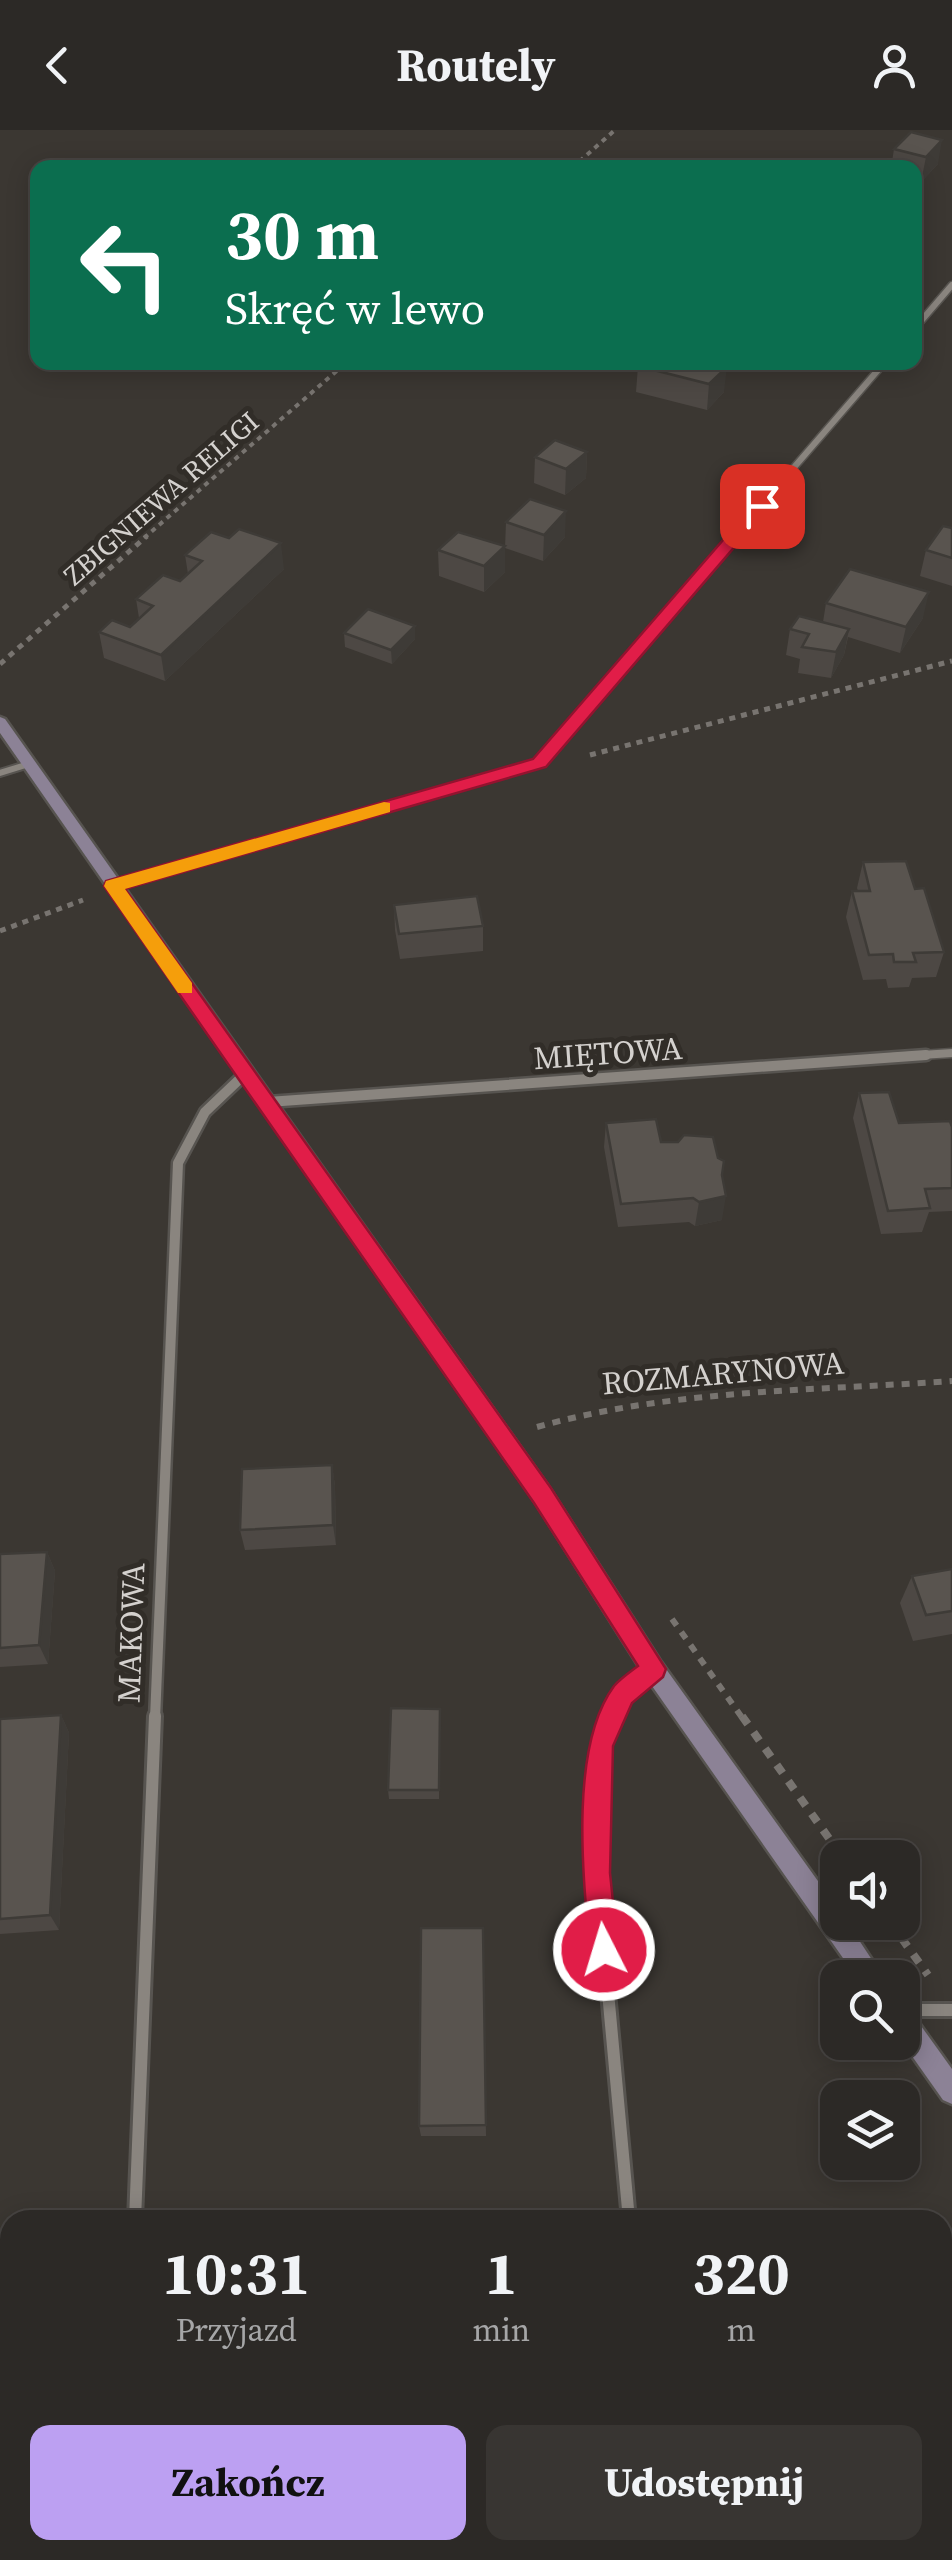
<!DOCTYPE html>
<html lang="pl">
<meta charset="utf-8">
<style>
:root{--surface:#2c2926;--page:#383532;--text:#f1f3f6;--muted:#a6a6a7;--line:#484543;--accent:#bca0f2}
body{margin:0;font-family:"Source Serif 4",serif;background:var(--page);color:var(--text);height:100vh;display:flex;flex-direction:column;font-size:38px;white-space:nowrap}
*{box-sizing:border-box;margin:0}
p{font-size:32px;color:var(--muted)}
.icon{flex:none;width:55px;height:55px;fill:none;stroke:currentColor;stroke-width:2;stroke-linecap:round;stroke-linejoin:round}
.map{position:relative;flex:1;overflow:hidden}
.panel{position:absolute;left:0px;top:2080px;width:952px;height:350px;display:flex;flex-direction:column;background:var(--surface);border-radius:30px 30px 0 0;box-shadow:0 5px 25px #0003,0 0 0 2px var(--line)}
.panel>*{flex:none}
.top-card{position:absolute;left:30px;top:30px;width:892px;height:210px;border-radius:20px;box-shadow:0 5px 25px #0003,0 0 0 2px var(--line);background:#0b6e4f;color:#fff;overflow:hidden}
.buttons{position:absolute;left:820px;top:1710px;display:grid;gap:20px}
.buttons a{display:grid;place-items:center;width:100px;height:100px;border-radius:20px;background:var(--surface);box-shadow:0 5px 25px #0003,0 0 0 2px var(--line);font-size:50px}
.pin{position:absolute;display:grid;place-items:center;width:85px;height:85px;color:#fff;margin:-42px;border-radius:20px;box-shadow:0 5px 15px #0006}
.me{position:absolute;width:110px;margin:-55px;rotate:355deg;stroke-linejoin:round;filter:drop-shadow(0 0 8px #0008)}
.turn{display:flex;align-items:center;gap:35px;height:210px;padding:0 30px;font-size:45px}
.turn .icon{width:130px;height:130px;stroke-width:2.5}
.turn b{display:block;font-size:70px;line-height:85px}
.eta{display:flex;justify-content:space-evenly;align-items:center;height:170px;text-align:center}
.eta b{font-size:60px;font-weight:700;line-height:70px}
.button{display:flex;gap:20px;margin-top:auto;padding:20px 30px}
.button a{flex:1;height:115px;border-radius:20px;background:var(--accent);color:#111;font-size:40px;font-weight:700;line-height:115px;text-align:center}
.button a+a{background:var(--page);color:var(--text)}
header{display:flex;justify-content:space-between;align-items:center;height:130px;padding:0 30px;background:var(--surface);font-size:45px;font-weight:700}
.map>svg:first-child{display:block}
</style>
<header><svg class="icon" aria-label="back" viewBox="0 0 24 24"><path d="M15 5l-7 7 7 7"/></svg>Routely<svg class="icon" aria-label="person" viewBox="0 0 24 24"><circle cx="12" cy="8" r="4"/><path d="M4 21q1-7 8-7t8 7"/></svg></header>
<div class="map">
<svg width="952" height="2430" viewBox="0 0 952 2430">
<rect width="100%" height="100%" fill="#3b3732"/>
<g fill="none" stroke-linecap="round" stroke-linejoin="round">
<g stroke="#575450" stroke-width="10">
<polyline id="lane" points="0,643 29,634"/>
</g>
<g stroke="#575450" stroke-width="9">
<g id="street-far3">
<polyline points="915,198 952,155"/>
<polyline points="733,408 885,232"/>
</g>
</g>
<g stroke="#575450" stroke-width="11">
<g id="street-far2">
<polyline points="113,756 539,633 735,406"/>
<polyline points="891,927 952,923"/>
</g>
</g>
<g stroke="#575450" stroke-width="15">
<g id="street-far1">
<polyline points="268,972 926,925"/>
<polyline points="155,1589 178,1033 205,982 246,943"/>
<polyline points="612,1589 623,1564 653,1540"/>
</g>
</g>
<g stroke="#575450" stroke-width="18">
<g id="street">
<polyline points="613,1586 600,1616 597,1743 629,2090"/>
<polyline points="902,1880 952,1880"/>
<polyline points="135,2090 155,1586"/>
<polyline points="122,2420 122,2430"/>
<polyline points="663,2420 665,2430"/>
</g>
</g>
<g stroke="#575450" stroke-width="5">
<g id="secondary">
<polygon points="0,587 5,589 550,1359 661,1532 838,1779 838,1792 847,1792 884,1848 857,1848 645,1546 536,1373 0,603"/>
<polygon points="902,1879 911,1882 952,1939 952,1974 943,1970 902,1912"/>
</g>
</g>
<g stroke="#787470" stroke-width="4" stroke-dasharray="5 5" stroke-linecap="butt">
<polyline points="572,38 615,0"/>
<polyline points="144,408 347,232"/>
</g>
<g stroke="#787470" stroke-width="5" stroke-dasharray="6 6" stroke-linecap="butt">
<polyline points="0,534 147,406"/>
<polyline points="590,625 952,531"/>
<polyline points="0,801 83,770"/>
</g>
<g stroke="#787470" stroke-width="6" stroke-dasharray="8 8" stroke-linecap="butt">
<path d="M537,1297C673,1259 812,1261 952,1251"/>
<polyline points="672,1489 743,1589"/>
</g>
<g stroke="#787470" stroke-width="8" stroke-dasharray="10 10" stroke-linecap="butt">
<polyline points="742,1586 843,1728"/>
<polyline points="890,1792 928,1845"/>
</g>
<use href="#lane" stroke="#8a857f" stroke-width="6"/>
<use href="#street-far3" stroke="#8a857f" stroke-width="6"/>
<use href="#street-far2" stroke="#8a857f" stroke-width="8"/>
<use href="#street-far1" stroke="#8a857f" stroke-width="10"/>
<use href="#street" stroke="#8a857f" stroke-width="12"/>
<use href="#secondary" fill="#8c8296" fill-rule="evenodd"/>
</g>
<g fill="#4d4844">
<polygon points="911,2 938,34 921,52 915,50 915,38 891,38 894,19"/>
<polygon points="712,232 724,262 707,280 636,262 638,236"/>
<polygon points="587,322 586,348 565,365 534,353 535,327"/>
<polygon points="506,392 565,407 543,431 505,418"/>
<polygon points="952,398 952,456 920,446 926,420"/>
<polygon points="505,416 505,442 484,462 439,446 438,420"/>
<polygon points="185,425 284,439 165,551 104,528 99,502 130,497 139,488 136,469 180,451 188,444"/>
<polygon points="826,473 923,488 900,523 848,507 844,525 831,548 798,543 800,529 786,525 790,499 823,492"/>
<polygon points="415,496 415,509 392,534 345,517 344,503"/>
<polygon points="863,732 915,759 944,822 936,847 912,848 909,857 888,858 886,849 863,850 846,787 852,761 858,761 857,758"/>
<polygon points="394,775 483,796 483,821 400,829 395,800"/>
<polygon points="859,963 899,993 952,997 952,1081 929,1082 922,1102 881,1104 853,988"/>
<polygon points="606,993 661,1012 722,1045 722,1090 695,1096 689,1092 618,1097 604,1017"/>
<polygon points="332,1335 335,1356 336,1415 245,1420 240,1400"/>
<polygon points="47,1422 55,1441 48,1534 0,1537 0,1424"/>
<polygon points="952,1439 952,1504 913,1511 900,1473 912,1446"/>
<polygon points="61,1585 69,1603 59,1800 0,1804 0,1589"/>
<polygon points="440,1588 439,1669 389,1669 388,1660"/>
<polygon points="483,1798 486,2006 421,2006 419,1996"/>
</g>
<g fill="#3e3b37">
<polygon points="942,10 938,34 921,52 926,27"/>
<polygon points="727,237 724,262 707,280 709,254"/>
<polygon points="587,322 586,348 565,365 566,339"/>
<polygon points="566,381 565,407 543,431 544,405"/>
<polygon points="281,413 284,439 165,551 161,525"/>
<polygon points="505,416 505,442 484,462 484,436"/>
<polygon points="929,462 923,488 900,523 906,497"/>
<polygon points="415,496 415,509 392,534 391,520"/>
<polygon points="849,499 844,525 831,548 836,522"/>
<polygon points="726,1066 722,1090 695,1096 699,1072"/>
<polygon points="332,1335 335,1356 336,1415 333,1395"/>
<polygon points="47,1422 55,1441 48,1534 39,1515"/>
<polygon points="61,1585 69,1603 59,1800 50,1785"/>
</g>
<g fill="#59544f" stroke="#3e3b37" stroke-width="2.5">
<polygon points="911,2 942,10 926,27 894,19"/>
<polygon points="642,232 712,232 727,237 709,254 638,236"/>
<polygon points="555,310 587,322 566,339 535,327"/>
<polygon points="530,369 566,381 544,405 506,392"/>
<polygon points="943,396 952,398 952,428 926,420"/>
<polygon points="239,399 281,413 161,525 99,502 112,490 130,497 153,476 136,469 163,445 180,451 202,431 185,425 211,402 229,408"/>
<polygon points="458,402 505,416 484,436 438,420"/>
<polygon points="850,439 929,462 906,497 826,473"/>
<polygon points="368,479 415,496 391,520 344,503"/>
<polygon points="799,486 849,499 836,522 802,517 809,504 790,499"/>
<polygon points="906,731 915,759 924,758 944,822 913,823 916,832 894,832 893,824 869,825 852,761 870,761 863,732"/>
<polygon points="477,766 483,796 399,804 394,775"/>
<polygon points="889,962 899,993 950,991 952,997 952,1058 925,1059 930,1078 888,1081 859,963"/>
<polygon points="656,989 661,1012 678,1012 684,1005 713,1007 718,1028 724,1031 722,1045 726,1066 699,1072 693,1068 621,1074 606,993"/>
<polygon points="332,1335 333,1395 240,1400 242,1339"/>
<polygon points="47,1422 39,1515 0,1518 0,1424"/>
<polygon points="952,1439 952,1481 926,1485 912,1446"/>
<polygon points="391,1578 440,1579 439,1660 388,1660"/>
<polygon points="61,1585 50,1785 0,1789 0,1589"/>
<polygon points="421,1798 483,1798 486,1995 419,1996"/>
<polygon points="942,2291 944,2291 948,2382 942,2382"/>
</g>
<path fill="#e11d48" stroke="#92132f" stroke-width="2.5" d="M762,371L769,376L767,379L546,637L125,759L551,1358L666,1539L663,1547L632,1573L613,1616L610,1743L618,1820L614,1830L604,1834L594,1830L590,1820C583,1748 569,1617 614,1556C620,1549 630,1542 638,1536L534,1373L104,756L106,751L533,629L756,372Z"/>
<polygon fill="#f59e0b" points="384,672 390,673 390,682 125,759 192,853 192,863 178,863 104,756 106,751"/>
<g text-anchor="middle" dominant-baseline="central" stroke-width="10" stroke-linejoin="round" paint-order="stroke">
<g font-size="28" fill="#d4d1ce" stroke="#312d28">
<text transform="translate(161 368) rotate(-41)">ZBIGNIEWA RELIGI</text>
</g>
<g font-size="32" fill="#d4d1ce" stroke="#312d28">
<text transform="translate(608 923) rotate(-4)">MIĘTOWA</text>
<text transform="translate(723 1243) rotate(-5)">ROZMARYNOWA</text>
<text transform="translate(131 1503) rotate(-88)">MAKOWA</text>
</g>
</g>
</svg>
<div class="buttons">
<a><svg class="icon" aria-label="sound" viewBox="0 0 24 24"><path d="M4 9h4l5-4v14l-5-4H4zM17 9q2 3 0 6"/></svg></a>
<a><svg class="icon" aria-label="search" viewBox="0 0 24 24"><circle cx="10" cy="10" r="6"/><path d="M15 15l6 6"/></svg></a>
<a><svg class="icon" aria-label="layers" viewBox="0 0 24 24"><path d="M12 4l9 5-9 5-9-5zM3 14l9 5 9-5"/></svg></a>
</div>
<div class="pin" style="left:762px;top:376px;background:#d93025"><svg class="icon" aria-label="arrive" viewBox="0 0 24 24"><path d="M6 21V4h12l-3 4 3 4H6"/></svg></div>
<svg class="me" style="left:604px;top:1820px" viewBox="-20 -20 40 40"><circle r="17" fill="#e11d48" stroke="#fff" stroke-width="3"/><path d="M0-11L8 9 0 5-8 9z" fill="#fff"/></svg>
<div class="top-card">
<div class="turn"><svg class="icon" aria-label="left" viewBox="0 0 24 24"><path d="M17 20v-9H6M10 6l-5 5 5 5"/></svg><div><b>30 m</b>Skręć w lewo</div></div>
</div>
<section class="panel">
<div class="eta">
<div><b>10:31</b><p>Przyjazd</p></div>
<div><b>1</b><p>min</p></div>
<div><b>320</b><p>m</p></div>
</div>
<div class="button"><a>Zakończ</a><a>Udostępnij</a></div>
</section>
</div>
